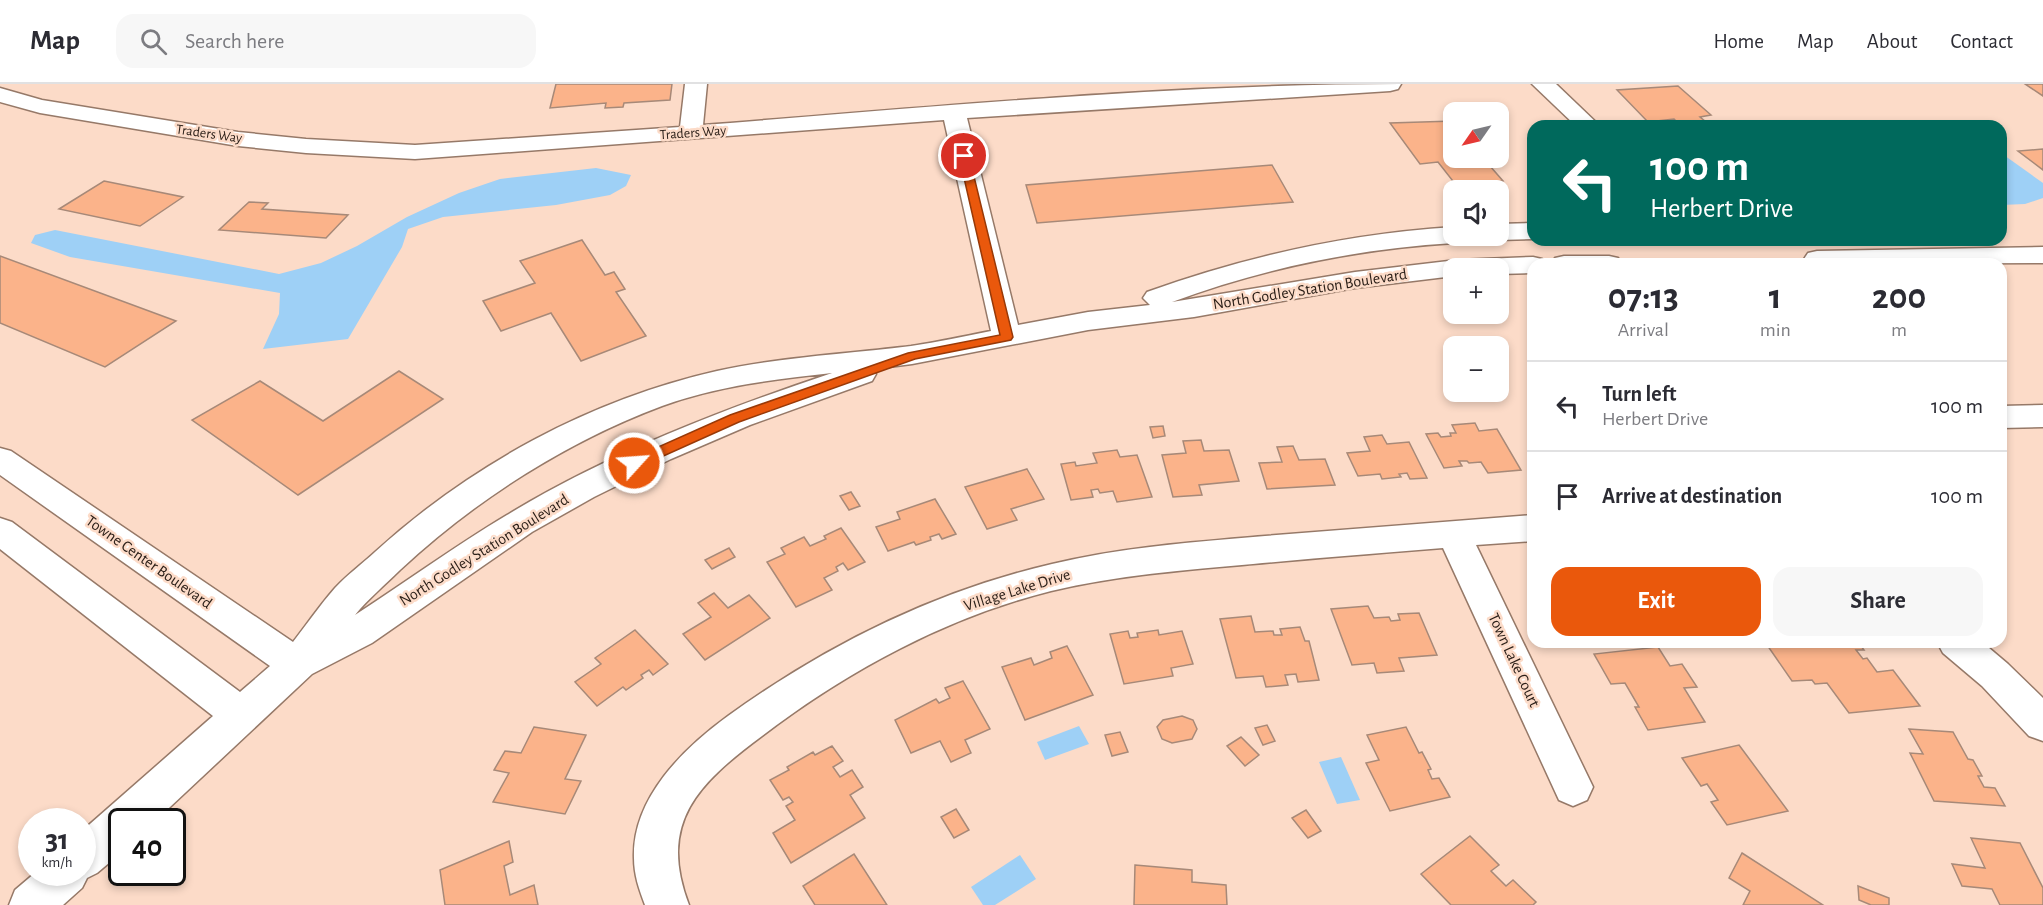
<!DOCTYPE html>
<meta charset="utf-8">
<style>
:root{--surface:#fff;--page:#f7f7f7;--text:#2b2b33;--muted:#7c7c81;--line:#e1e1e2;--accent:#ea580c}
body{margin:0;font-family:"Alegreya Sans",sans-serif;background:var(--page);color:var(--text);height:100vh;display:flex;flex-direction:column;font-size:22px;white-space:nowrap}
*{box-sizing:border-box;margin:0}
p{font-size:20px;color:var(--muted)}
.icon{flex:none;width:33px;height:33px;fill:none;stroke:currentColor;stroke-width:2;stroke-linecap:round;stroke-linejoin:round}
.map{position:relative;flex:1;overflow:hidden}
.panel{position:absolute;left:1527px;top:174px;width:480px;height:390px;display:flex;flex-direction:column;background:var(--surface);border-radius:18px;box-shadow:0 3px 9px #0003}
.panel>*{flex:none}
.banner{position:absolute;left:1527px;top:36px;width:480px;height:126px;border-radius:18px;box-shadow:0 3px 9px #0003;background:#00695c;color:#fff;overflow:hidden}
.needle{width:39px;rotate:236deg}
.fabs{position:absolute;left:1443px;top:18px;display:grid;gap:12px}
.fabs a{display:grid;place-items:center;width:66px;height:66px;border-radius:12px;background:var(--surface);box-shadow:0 3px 9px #0003;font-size:30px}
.speed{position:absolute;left:18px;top:724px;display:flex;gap:12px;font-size:30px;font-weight:700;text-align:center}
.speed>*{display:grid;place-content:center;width:78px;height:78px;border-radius:50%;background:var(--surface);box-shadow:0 3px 9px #0003;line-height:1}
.speed small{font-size:15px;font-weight:400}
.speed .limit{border:3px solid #111;border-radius:9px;background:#fff;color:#111}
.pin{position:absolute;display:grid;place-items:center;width:51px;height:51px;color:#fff;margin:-26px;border:3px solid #fff;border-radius:50%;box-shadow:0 2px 6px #0007}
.me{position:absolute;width:66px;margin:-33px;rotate:64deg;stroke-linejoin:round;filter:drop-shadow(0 0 4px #0008)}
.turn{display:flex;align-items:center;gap:21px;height:126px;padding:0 24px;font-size:27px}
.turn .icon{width:78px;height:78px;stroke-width:2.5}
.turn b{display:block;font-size:42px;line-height:51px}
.eta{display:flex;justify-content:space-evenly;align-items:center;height:102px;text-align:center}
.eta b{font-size:36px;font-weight:700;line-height:42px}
.button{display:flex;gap:12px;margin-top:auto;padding:12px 24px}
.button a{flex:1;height:69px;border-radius:18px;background:var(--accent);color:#fff;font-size:24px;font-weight:700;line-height:69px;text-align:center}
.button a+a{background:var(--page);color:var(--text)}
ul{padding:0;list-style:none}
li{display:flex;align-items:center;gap:18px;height:90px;padding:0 24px;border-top:2px solid var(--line)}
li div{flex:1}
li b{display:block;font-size:22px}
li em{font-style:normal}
header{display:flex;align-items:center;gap:36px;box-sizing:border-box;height:84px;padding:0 30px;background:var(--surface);border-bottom:2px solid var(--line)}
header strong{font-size:28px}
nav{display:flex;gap:33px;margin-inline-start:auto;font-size:21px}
.search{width:420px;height:54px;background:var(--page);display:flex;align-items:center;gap:15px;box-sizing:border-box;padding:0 21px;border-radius:18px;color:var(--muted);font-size:22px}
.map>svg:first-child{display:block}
</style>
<header>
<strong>Map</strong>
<div class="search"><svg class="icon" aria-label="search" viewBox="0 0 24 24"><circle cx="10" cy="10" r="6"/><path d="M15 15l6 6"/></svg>Search here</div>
<nav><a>Home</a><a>Map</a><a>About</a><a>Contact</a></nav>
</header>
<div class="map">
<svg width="2043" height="821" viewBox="0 0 2043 821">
<rect width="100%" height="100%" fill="#fcdbc8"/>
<g fill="#9ed0f6">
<polygon points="2001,69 2043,99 2043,114 2025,120 2001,121"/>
<polygon points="596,84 631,91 626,102 610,111 556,121 443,133 408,145 402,163 348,255 263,265 279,230 280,209 70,173 31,159 35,151 55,146 279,190 321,179 357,162 407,133 459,109 500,95"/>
<polygon points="1079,642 1089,660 1045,676 1037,658"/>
<polygon points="1341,673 1360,716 1337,720 1319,678"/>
<polygon points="1020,771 1036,795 995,821 983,821 971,803"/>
</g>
<g fill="#fbb38a" stroke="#a78978" stroke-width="1.5">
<polygon points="672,0 670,16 624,19 623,23 605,24 606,19 550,24 556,0"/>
<polygon points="2025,0 2043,0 2043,12"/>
<polygon points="1678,2 1711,31 1700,33 1711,42 1681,42 1674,35 1648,38 1617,6"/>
<polygon points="1454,37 1454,74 1483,74 1503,97 1456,101 1438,78 1420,80 1390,39"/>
<polygon points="2043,65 2043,86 2018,67"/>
<polygon points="1272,81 1293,118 1037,139 1026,101"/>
<polygon points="104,97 183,113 140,142 59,125"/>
<polygon points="249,118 268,119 262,125 348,131 326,154 219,146"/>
<polygon points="582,156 605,191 614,188 625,205 616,208 646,252 581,277 551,229 501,247 483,217 535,199 520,177"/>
<polygon points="0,172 176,237 105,283 0,239"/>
<polygon points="399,287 443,315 298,411 192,336 260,297 323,337"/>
<polygon points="1475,339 1479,347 1497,345 1521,386 1488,389 1481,378 1469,379 1467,377 1459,377 1462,382 1444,384 1426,350 1438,349 1441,353 1451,352 1450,349 1456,349 1452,341"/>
<polygon points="1163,342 1165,352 1153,354 1150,343"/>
<polygon points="1382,351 1387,360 1409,358 1427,394 1410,395 1407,389 1399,390 1401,393 1382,395 1380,390 1358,392 1347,369 1370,367 1364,353"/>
<polygon points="1201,356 1204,367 1229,366 1239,397 1199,401 1202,411 1173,413 1162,371 1186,369 1183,357"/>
<polygon points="1293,362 1299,376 1325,375 1335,401 1267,405 1259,379 1282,378 1277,363"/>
<polygon points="1117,366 1120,373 1137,371 1152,413 1117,418 1113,407 1100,409 1098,405 1091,406 1093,413 1071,416 1061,380 1075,378 1076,382 1097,379 1093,369"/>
<polygon points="1027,385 1044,415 1011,425 1017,436 987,445 965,403"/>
<polygon points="851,408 860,422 849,426 840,412"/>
<polygon points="935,415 956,450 942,455 939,450 930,453 931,456 916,461 914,458 888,467 876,443 900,435 897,428"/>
<polygon points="841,444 865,478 848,486 843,479 836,483 838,487 824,494 832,506 796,523 767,478 785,470 781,464 804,453 810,462 826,455 824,452"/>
<polygon points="729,464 735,473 712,485 705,476"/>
<polygon points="714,509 728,524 749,511 770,534 705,576 683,550 711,533 698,519"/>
<polygon points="1368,522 1374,534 1389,533 1391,537 1400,536 1398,530 1419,529 1437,571 1399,574 1404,587 1377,589 1374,579 1352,581 1331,525"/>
<polygon points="1251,532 1255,548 1273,547 1274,551 1282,551 1280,545 1300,543 1305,557 1309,557 1319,596 1298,598 1296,590 1285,591 1288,601 1266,603 1263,592 1236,594 1220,535"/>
<polygon points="635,546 668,580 653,591 649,586 641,591 643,594 626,606 623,603 597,622 575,598 601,580 595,574"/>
<polygon points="1158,546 1159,551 1182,547 1193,580 1171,584 1173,592 1124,600 1110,550 1128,547 1130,554 1138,553 1137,549"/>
<polygon points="1765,558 1858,558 1864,566 1856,566 1863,575 1867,574 1877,588 1893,586 1920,622 1849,629 1827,599 1815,600 1812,596 1792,597"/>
<polygon points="1067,562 1093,611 1025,636 1002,583 1031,574 1034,581 1052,574 1050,568"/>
<polygon points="1658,563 1670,582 1682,580 1697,603 1684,604 1705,638 1648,646 1635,623 1639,623 1625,599 1611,600 1594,570"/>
<polygon points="963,597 990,645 965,656 971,669 951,678 940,657 911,669 895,636 936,615 939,619 950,614 945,604"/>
<polygon points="1182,632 1193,636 1197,645 1192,655 1172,659 1162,655 1157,643 1163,636"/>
<polygon points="1267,641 1275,657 1263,661 1255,644"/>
<polygon points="534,643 586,651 565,695 581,697 565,730 493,718 509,689 494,686 505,667 521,669"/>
<polygon points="1406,643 1419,669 1422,668 1431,685 1428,686 1432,695 1439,694 1450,713 1390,727 1366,679 1379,676 1367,651"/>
<polygon points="1909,645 1953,648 1968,675 1973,676 1982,692 1978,692 1984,703 1995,704 2005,722 1934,717 1910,669 1923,670"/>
<polygon points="1120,648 1128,668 1112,672 1105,651"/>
<polygon points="1241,653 1259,671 1245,682 1227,662"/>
<polygon points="1739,661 1788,727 1727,741 1711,718 1718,716 1707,700 1701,702 1682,674"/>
<polygon points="832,662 843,677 833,683 840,693 852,686 863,703 850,711 865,734 791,779 773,749 795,736 786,722 793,718 789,713 783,716 770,696 789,686 787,683 813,668 815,671"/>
<polygon points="956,725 969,746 954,754 941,733"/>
<polygon points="1306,726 1321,747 1308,754 1292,734"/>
<polygon points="1470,752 1499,781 1491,787 1506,802 1513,796 1536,818 1533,821 1451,821 1421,790"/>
<polygon points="1971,754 2020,759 2043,804 2043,821 2000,821 1992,805 1962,802 1952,780 1985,784"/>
<polygon points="509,757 513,778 504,782 510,811 534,801 538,821 445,821 440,786"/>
<polygon points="1742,769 1823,821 1743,821 1750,807 1729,794"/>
<polygon points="854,770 887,821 815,821 803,802"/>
<polygon points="1135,781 1192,786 1192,798 1226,801 1227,821 1134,821"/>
<polygon points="1858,802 1889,814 1889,821 1871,821 1859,816"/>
</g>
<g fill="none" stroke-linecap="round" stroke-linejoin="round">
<g stroke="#967968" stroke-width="3">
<g id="minor">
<path d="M685,0H707L703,41C935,23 1168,0 1401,0L1398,5L1390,7L967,34L1018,241L1088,228L1150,221L1143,214L1147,208C1247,172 1347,150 1454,143V152H1467L1463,156L1454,159C1356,165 1264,184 1172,218L1355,188L1457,176L1533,173L1542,175L1546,180H1533V189L1498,190V184H1454V192L1355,204L1194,233L1088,246L912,280L873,285L876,290L872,297L750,341L671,375L594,413L532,448L372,559L312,590L154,738H122V768L97,789L87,794L82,804L63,821H9L15,806L35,789H82V747L213,632L0,465V434L12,438L240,608L270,582L0,391V364L11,367L293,558C307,540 320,521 335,504C347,491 362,480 375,468C472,380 590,316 717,287C781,273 846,270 911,262C938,258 965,252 991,247L944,36L415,75L306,69L238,62L40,29L0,18V4L42,16L238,48L306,55L415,61L680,43ZM832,289C721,326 608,370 507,431C455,462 406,498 355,531C368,515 385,501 400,486C475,416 566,358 662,322C716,302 776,295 832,289Z"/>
<polygon points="1532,0 1556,0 1600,42 1576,42"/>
<polygon points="1533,139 1533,155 1498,156 1488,152 1498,152 1498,140"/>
<polygon points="2043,163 2043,179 1807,180 1804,175 1808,169 1817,167"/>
<polygon points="1564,172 1609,172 1618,174 1622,180 1551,180 1555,174"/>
<polygon points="2043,321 2043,343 2001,344 2001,322"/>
<path d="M1533,431V457L1476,461L1593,703L1587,716L1573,722L1559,716L1443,464C1380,469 1317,474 1253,480C1186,486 1117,491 1051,507C947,533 847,587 762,652C699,699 657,738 689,821H645C639,805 634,791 634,774C632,714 684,664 728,632C825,562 935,507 1052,480C1122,463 1194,458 1265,452C1354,445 1444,438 1533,431Z"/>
<polygon points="1937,558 1982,558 2008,580 2043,614 2043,657 2029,652 1982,602 1943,569"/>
</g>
</g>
<use href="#minor" fill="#fff" fill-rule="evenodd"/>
</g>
<polygon fill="#ea580c" stroke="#983908" stroke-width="1.5" points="964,69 969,72 1013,253 1011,256 915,275 739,338 639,383 629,383 627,379 629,376 730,331 908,269 1000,251 959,72"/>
<g text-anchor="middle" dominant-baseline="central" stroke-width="5" stroke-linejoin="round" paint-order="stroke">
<g font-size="14" fill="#2c2019" stroke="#fcdbc8">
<text transform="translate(693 49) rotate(-4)">Traders Way</text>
<text transform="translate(209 50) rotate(8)">Traders Way</text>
</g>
<g font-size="16" fill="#2c2019" stroke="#fcdbc8">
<text transform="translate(1310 205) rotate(-9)">North Godley Station Boulevard</text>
<text transform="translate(484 466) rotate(-32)">North Godley Station Boulevard</text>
<text transform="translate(149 478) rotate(35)">Towne Center Boulevard</text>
<text transform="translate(1017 506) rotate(-17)">Village Lake Drive</text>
<text transform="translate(1514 576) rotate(65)">Town Lake Court</text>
</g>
</g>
</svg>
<div class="fabs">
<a><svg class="needle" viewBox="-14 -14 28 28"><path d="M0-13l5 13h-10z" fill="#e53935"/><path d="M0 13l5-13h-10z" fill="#7c7c81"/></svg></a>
<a><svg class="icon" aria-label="sound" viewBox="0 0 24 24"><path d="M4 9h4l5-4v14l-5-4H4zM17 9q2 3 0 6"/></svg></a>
<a>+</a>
<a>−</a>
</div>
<div class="speed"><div>31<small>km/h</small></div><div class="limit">40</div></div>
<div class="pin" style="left:964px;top:72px;background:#d93025"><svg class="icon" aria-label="arrive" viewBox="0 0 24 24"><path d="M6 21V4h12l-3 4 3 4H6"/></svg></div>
<svg class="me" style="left:634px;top:379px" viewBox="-20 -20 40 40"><circle r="17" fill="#ea580c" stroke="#fff" stroke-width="3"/><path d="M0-11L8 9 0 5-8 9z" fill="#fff"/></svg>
<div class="banner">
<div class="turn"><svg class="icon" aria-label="left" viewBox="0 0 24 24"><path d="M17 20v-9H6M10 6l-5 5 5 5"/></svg><div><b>100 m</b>Herbert Drive</div></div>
</div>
<section class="panel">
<div class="eta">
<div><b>07:13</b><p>Arrival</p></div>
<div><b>1</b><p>min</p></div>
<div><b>200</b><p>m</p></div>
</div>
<ul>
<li><svg class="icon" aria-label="left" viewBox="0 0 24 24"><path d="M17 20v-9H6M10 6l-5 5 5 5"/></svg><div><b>Turn left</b><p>Herbert Drive</p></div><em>100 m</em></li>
<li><svg class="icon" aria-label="arrive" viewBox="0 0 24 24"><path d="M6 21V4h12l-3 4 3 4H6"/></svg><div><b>Arrive at destination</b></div><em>100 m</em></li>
</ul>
<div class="button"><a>Exit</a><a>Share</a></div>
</section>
</div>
